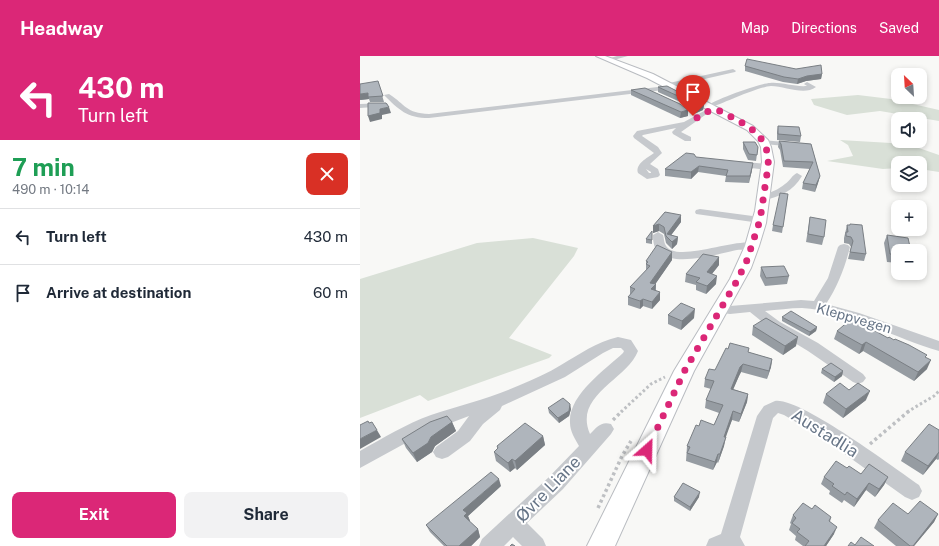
<!DOCTYPE html>
<meta charset="utf-8">
<style>
:root{--surface:#fff;--page:#f2f2f3;--text:#1f2937;--muted:#747a83;--line:#e0e1e3;--accent:#db2777}
body{margin:0;font-family:"Public Sans",sans-serif;background:var(--page);color:var(--text);height:100vh;display:flex;flex-direction:column;font-size:15px;white-space:nowrap}
*{box-sizing:border-box;margin:0}
p{font-size:13px;color:var(--muted)}
.icon{flex:none;width:22px;height:22px;fill:none;stroke:currentColor;stroke-width:2;stroke-linecap:round;stroke-linejoin:round}
.map{position:relative;flex:1;overflow:hidden}
.details{display:flex;flex-direction:column;background:var(--surface);width:360px}
.details>*{flex:none}
.banner{background:#db2777;color:#fff;overflow:hidden}
.needle{width:26px;rotate:335deg}
.fabs{position:absolute;left:531px;top:12px;display:grid;gap:8px}
.fabs a{display:grid;place-items:center;width:36px;height:36px;border-radius:8px;background:var(--surface);box-shadow:0 2px 6px #0003;font-size:20px}
.pin{position:absolute;display:grid;place-items:center;width:34px;height:34px;color:#fff;margin:-41px -17px;border-radius:50% 50% 50% 0;rotate:-45deg;box-shadow:0 0 4px #0007}
.pin .icon{rotate:45deg}
.me{position:absolute;width:44px;margin:-22px;rotate:25deg;stroke-linejoin:round;filter:drop-shadow(0 0 3px #0008)}
.turn{display:flex;align-items:center;gap:14px;height:84px;padding:0 12px;font-size:18px}
.turn .icon{width:52px;height:52px;stroke-width:2.5}
.turn b{display:block;font-size:28px;line-height:34px}
.round{display:grid;place-items:center;flex:none;width:42px;height:42px;border-radius:8px;background:var(--page)}
.headline{display:flex;align-items:center;justify-content:space-between;height:68px;padding:0 12px}
h1{font-size:24px;font-weight:700;line-height:30px;color:#1e9e55}
.action{display:flex;gap:8px;margin-top:auto;padding:8px 12px}
.action a{flex:1;height:46px;border-radius:8px;background:var(--accent);color:#fff;font-size:16px;font-weight:700;line-height:46px;text-align:center}
.action a+a{background:var(--page);color:var(--text)}
ul{padding:0;list-style:none}
li{display:flex;align-items:center;gap:12px;height:56px;padding:0 12px;border-top:1px solid var(--line)}
li div{flex:1}
li b{display:block;font-size:15px}
li em{font-style:normal}
header{display:flex;align-items:center;gap:24px;box-sizing:border-box;height:56px;padding:0 20px;background:var(--accent);color:#fff}
header strong{font-size:19px}
nav{display:flex;gap:22px;margin-inline-start:auto;font-size:14px}
main{display:flex;flex:1;min-height:0}
.map>svg:first-child{display:block}
</style>
<header>
<strong>Headway</strong>
<nav><a>Map</a><a>Directions</a><a>Saved</a></nav>
</header>
<main>
<section class="details">
<div class="banner">
<div class="turn"><svg class="icon" aria-label="left" viewBox="0 0 24 24"><path d="M17 20v-9H6M10 6l-5 5 5 5"/></svg><div><b>430 m</b>Turn left</div></div>
</div>
<div class="headline"><div><h1>7 min</h1><p>490 m · 10:14</p></div><a class="round" style="background:#d93025;color:#fff"><svg class="icon" aria-label="close" viewBox="0 0 24 24"><path d="M6 6l12 12M18 6L6 18"/></svg></a></div>
<ul>
<li><svg class="icon" aria-label="left" viewBox="0 0 24 24"><path d="M17 20v-9H6M10 6l-5 5 5 5"/></svg><div><b>Turn left</b></div><em>430 m</em></li>
<li><svg class="icon" aria-label="arrive" viewBox="0 0 24 24"><path d="M6 21V4h12l-3 4 3 4H6"/></svg><div><b>Arrive at destination</b></div><em>60 m</em></li>
</ul>
<div class="action"><a>Exit</a><a>Share</a></div>
</section>
<div class="map">
<svg width="579" height="490" viewBox="0 0 579 490">
<rect width="100%" height="100%" fill="#f8f8f6"/>
<g fill="#d9e0d7">
<polygon points="498,39 531,43 579,54 579,65 520,55 487,59 454,49 451,43"/>
<polygon points="480,84 531,87 556,91 579,99 579,116 560,113 560,107 538,107 538,112 523,113 467,105 493,100 488,89"/>
<polygon points="173,182 218,192 214,200 149,282 192,299 189,302 68,345 60,339 0,362 0,223 117,187"/>
</g>
<g fill="none" stroke-linecap="round" stroke-linejoin="round">
<g stroke="#b9bcc1" stroke-width="2">
<polygon id="major" points="236,0 245,0 293,18 393,70 408,84 411,91 414,106 406,167 399,190 391,212 334,315 255,490 227,490 314,315 370,223 385,190 395,155 402,106 401,91 398,85 387,74 287,22"/>
</g>
<g stroke="#bec0c3" stroke-width="3" stroke-dasharray="2.5 2.5" stroke-linecap="butt">
<polyline points="261,356 291,328 305,321"/>
<polyline points="547,356 574,340 579,335"/>
</g>
<g stroke="#bec0c3" stroke-width="3.5" stroke-dasharray="3 3" stroke-linecap="butt">
<polyline points="253,364 262,355"/>
<polyline points="510,388 549,355"/>
<polyline points="238,452 262,400 271,385"/>
</g>
<g fill="#c6c9cd" fill-rule="evenodd">
<polygon points="257,0 268,0 250,5 247,3"/>
<path d="M373,13L376,15L375,16L314,30V32L312,33L69,62C47,62 39,54 24,39L29,38C46,49 46,57 69,58L306,30L309,27Z"/>
<path d="M447,26L456,31C444,40 425,30 411,30C398,31 366,46 352,51L347,50C353,44 401,27 410,27C422,26 434,31 447,30L444,28Z"/>
<polygon points="26,47 28,48 28,50 0,52 0,48"/>
<path d="M356,51L359,53L348,57L321,76L331,81V85H325L313,78L312,76L316,72L283,79L282,80L298,91L302,97L290,108L298,113L300,119L298,121L287,123L278,117C275,108 287,102 294,97L274,82L273,80L277,75L324,66L344,55ZM286,113L291,116V117H289Z"/>
<polygon points="401,84 436,87 440,89 436,91 404,88 400,86"/>
<polygon points="376,105 408,108 412,111 408,114 373,110 372,108 373,106"/>
<path d="M437,117L442,120C433,135 420,141 404,144L399,141L401,139C410,137 418,134 425,128C430,125 432,119 437,117Z"/>
<polygon points="340,153 400,161 405,164 400,167 336,158 335,156 336,154"/>
<path d="M298,176L303,179C304,182 304,186 305,188C314,211 387,176 398,190C393,196 384,193 377,194C358,198 318,210 301,198C294,193 293,187 293,179Z"/>
<path d="M484,188L488,189L490,191C485,211 478,230 466,248L499,257L579,285V295C536,283 486,254 442,252C430,252 417,254 405,255L420,266L458,287L503,318L506,322L503,326L498,328L493,326L448,295L410,272L390,256L370,258L355,256L353,253L355,250H370L441,244L454,245L468,222L478,191L480,189Z"/>
<path d="M258,281L271,284L278,295C267,324 213,339 230,378C237,371 241,365 251,368L254,373L251,378L203,433L167,467L183,483L186,490H162L153,481L144,490H119L122,483L189,421L219,390C215,383 210,375 210,367C208,339 245,314 263,297L264,295L261,292H253L243,297L205,321L142,350L140,354L123,368L110,385L88,401L82,403L76,401L73,396L76,391L98,375L109,360L64,377L0,412V395C23,382 46,368 71,359C101,349 131,342 160,329C174,323 188,317 201,309C220,298 236,286 258,281Z"/>
<path d="M415,345C440,341 534,412 559,429L562,435L559,441L552,444L545,441L458,379L424,359L418,357L413,362L380,481L385,490H346L349,483L361,478L397,360L404,350Z"/>
</g>
<use href="#major" fill="#fff" fill-rule="evenodd"/>
</g>
<g fill="#969ca2">
<polygon points="385,10 436,13 462,18 461,23 446,25 437,28 423,26 385,15"/>
<polygon points="18,25 24,46 10,46 9,43 0,44"/>
<polygon points="298,31 344,49 343,54 336,57 327,49 298,36"/>
<polygon points="271,34 328,54 328,60 320,62 271,39"/>
<polygon points="418,70 441,80 440,86 417,84 417,76"/>
<polygon points="419,85 451,88 460,120 458,127 455,136 442,133 443,127 450,113 423,111 420,94 418,91"/>
<polygon points="383,86 398,91 396,105 388,104 383,93"/>
<polygon points="336,101 392,114 389,127 365,126 366,120 338,116 331,123 305,120 305,113"/>
<polygon points="428,138 422,177 412,175 413,169"/>
<polygon points="305,156 321,166 311,179 318,181 317,188 312,193 306,187 304,178 299,175 293,177 293,170"/>
<polygon points="450,161 464,181 462,189 446,186"/>
<polygon points="490,168 506,198 504,205 488,203 491,191 489,188 484,187 484,182 487,169 490,169"/>
<polygon points="527,179 538,195 538,207 527,206 524,187"/>
<polygon points="286,183 292,184 292,188 286,187"/>
<polygon points="312,196 312,204 295,228 296,228 296,234 300,244 292,253 283,250 280,253 268,249 268,241 270,239 270,231 286,215 286,205"/>
<polygon points="359,209 352,218 356,228 346,238 336,234 336,229 325,226 326,218"/>
<polygon points="401,211 429,220 427,228 405,230 400,220"/>
<polygon points="308,259 334,262 321,274 308,268"/>
<polygon points="422,261 457,271 456,275 449,280 422,265"/>
<polygon points="393,270 436,290 423,299 392,279"/>
<polygon points="477,275 528,282 566,302 567,313 554,325 503,295 499,298 474,283"/>
<polygon points="388,296 412,303 411,311 407,323 381,316 379,320 373,333 388,338 387,346 379,366 372,364 365,381 364,390 358,407 357,406 353,414 326,405 327,390 339,370 354,369 359,357 345,352 346,344 351,333 344,331 345,323 355,314"/>
<polygon points="462,313 483,315 482,320 474,326 461,317"/>
<polygon points="489,334 506,344 483,362 463,347 466,338"/>
<polygon points="188,352 211,353 209,360 199,367 189,357"/>
<polygon points="92,366 96,375 75,390 72,396 57,406 46,392 42,383"/>
<polygon points="579,374 579,403 578,404 576,403 563,419 541,405 545,396"/>
<polygon points="183,380 185,389 157,414 155,412 150,416 136,405 134,396 137,393 137,390"/>
<polygon points="487,412 501,418 528,421 524,429 515,441 506,434 494,451 484,444 482,447 469,438 470,435 461,428 464,421"/>
<polygon points="141,430 108,460 110,465 109,466 118,473 120,481 111,490 84,490 70,476 66,469"/>
<polygon points="314,441 339,441 330,455 314,445"/>
<polygon points="452,453 471,461 470,466 474,478 466,490 443,490 435,484 436,480 429,474 431,468 430,467 433,459"/>
<polygon points="578,458 574,466 554,490 536,490 514,472 518,464"/>
</g>
<g fill="#7a7f84">
<polygon points="462,18 461,23 446,25 437,28 438,23 447,20"/>
<polygon points="8,37 9,43 0,44 0,38"/>
<polygon points="344,49 343,54 336,57 337,52"/>
<polygon points="29,51 31,57 22,59 22,63 10,66 8,60 20,53"/>
<polygon points="328,54 328,60 320,62 321,56"/>
<polygon points="393,107 392,114 389,127 390,120"/>
<polygon points="339,110 338,116 331,123 331,116"/>
<polygon points="460,120 458,127 455,136 456,129"/>
<polygon points="321,159 321,166 309,182 307,178"/>
<polygon points="299,168 299,175 293,177 293,170"/>
<polygon points="318,181 317,188 312,193 312,186"/>
<polygon points="312,196 312,204 292,233 296,228 295,236 291,241 290,227"/>
<polygon points="359,201 359,209 347,224 347,216"/>
<polygon points="357,220 356,228 346,238 347,230"/>
<polygon points="300,236 300,244 292,253 292,246"/>
<polygon points="283,243 283,250 280,253 280,245"/>
<polygon points="335,253 334,262 321,274 322,265"/>
<polygon points="457,271 456,275 449,280 450,276"/>
<polygon points="438,281 436,290 423,299 425,290"/>
<polygon points="506,286 503,295 499,298 502,289"/>
<polygon points="412,303 411,311 407,323"/>
<polygon points="571,304 567,313 554,325 558,316"/>
<polygon points="383,308 381,316 379,320 370,341 371,333 380,311"/>
<polygon points="483,315 482,320 474,326 475,321"/>
<polygon points="510,335 506,344 483,362 486,353"/>
<polygon points="388,338 387,346 379,366 381,358"/>
<polygon points="210,348 211,353 209,360 199,367 198,362"/>
<polygon points="373,355 372,364 363,389 364,381"/>
<polygon points="92,366 96,375 75,390 72,396 57,406 53,397 71,381"/>
<polygon points="17,374 21,381 0,393 0,383"/>
<polygon points="183,380 185,389 157,414 155,405"/>
<polygon points="366,381 364,390 358,407 360,398"/>
<polygon points="579,396 576,403 563,419 568,410"/>
<polygon points="358,398 357,406 353,414 355,406"/>
<polygon points="152,403 155,412 150,416 148,407"/>
<polygon points="528,421 524,429 515,441 519,433"/>
<polygon points="139,423 141,430 108,460 110,465 107,468 104,460 103,454"/>
<polygon points="509,427 506,434 494,451 497,443"/>
<polygon points="340,436 339,441 330,455 330,451"/>
<polygon points="578,458 574,466 554,490 553,490"/>
<polygon points="477,471 474,478 466,490 464,490"/>
<polygon points="118,473 120,481 111,490 99,490"/>
</g>
<g fill="#afb5bc" stroke="#7a7f84">
<polygon points="387,3 436,13 461,9 462,18 447,20 438,23 424,21 385,10"/>
<polygon points="18,25 23,40 8,41 8,37 0,38 0,28"/>
<polygon points="307,30 344,49 337,52 327,44 298,31"/>
<polygon points="285,32 320,48 328,54 321,56 271,34"/>
<polygon points="8,47 26,47 29,51 20,53 20,57 8,60"/>
<polygon points="418,70 439,71 441,80 418,78"/>
<polygon points="419,85 451,88 460,120 456,129 443,127 453,106 424,105 421,88"/>
<polygon points="383,86 395,86 398,91 397,99 389,98"/>
<polygon points="326,97 334,98 336,101 393,107 390,120 366,120 368,114 339,110 331,116 305,113"/>
<polygon points="420,137 428,138 423,171 413,169"/>
<polygon points="305,156 321,159 307,178 318,181 312,186 306,180 304,171 299,168 293,170"/>
<polygon points="450,161 466,164 464,181 448,178"/>
<polygon points="490,168 502,169 506,198 490,196 493,185 491,181 486,180 486,176 488,176 487,169 490,169"/>
<polygon points="292,175 292,184 286,183"/>
<polygon points="527,179 548,182 551,195 538,195 538,199 530,198"/>
<polygon points="297,189 312,196 290,227 296,228 291,233 300,236 292,246 283,243 280,245 268,241 275,233 270,231 290,210 286,208 288,206 286,205"/>
<polygon points="343,198 359,201 347,216 357,220 347,230 336,226 340,222 326,218"/>
<polygon points="424,210 429,220 406,222 401,211"/>
<polygon points="321,247 335,253 322,265 308,259"/>
<polygon points="431,255 457,271 450,276 422,261"/>
<polygon points="406,262 438,281 425,290 393,270"/>
<polygon points="490,264 495,267 497,265 528,282 529,281 534,284 535,283 549,289 567,299 565,301 571,304 558,316 506,286 502,289 477,275"/>
<polygon points="370,287 389,292 388,296 412,303 409,315 383,308 380,311 371,333 388,338 381,358 373,355 364,381 366,381 360,398 358,398 355,406 327,397 330,391 327,390 336,369 339,370 341,364 354,369 363,349 346,344 354,325 345,323 349,313 355,314 366,292 368,293"/>
<polygon points="471,307 483,315 475,321 462,313"/>
<polygon points="480,327 489,334 498,327 510,335 486,353 466,338"/>
<polygon points="203,342 210,348 209,355 198,362 188,352"/>
<polygon points="87,360 92,366 71,381 68,387 53,397 42,383 70,366"/>
<polygon points="8,365 9,367 12,366 17,374 0,383 0,369"/>
<polygon points="165,367 183,380 155,405 152,403 148,407 134,396 138,392 137,390"/>
<polygon points="569,368 579,374 579,396 568,410 545,396"/>
<polygon points="476,405 487,412 489,410 501,418 509,408 528,421 519,433 509,427 497,443 487,436 485,439 472,430 474,428 464,421"/>
<polygon points="131,416 139,423 103,454 107,457 104,460 118,473 99,490 87,490 66,469"/>
<polygon points="323,427 340,436 330,451 314,441"/>
<polygon points="560,445 578,458 553,490 550,490 518,464 533,447 548,458"/>
<polygon points="443,447 452,453 455,449 471,461 469,465 477,471 464,490 445,490 449,485 437,476 440,473 432,467 436,462 433,459"/>
<polygon points="501,481 514,490 488,490 491,486 495,489"/>
<polygon points="152,488 155,490 150,490"/>
</g>
<g fill="none" stroke-linecap="round" stroke-linejoin="round">
<path stroke="#db2777" stroke-width="7" stroke-dasharray="0 12.6" d="M287,394L325,314L378,223L387,204L400,164L408,111C411,76 382,67 356,53L346,56L332,65L333,60"/>
</g>
<g text-anchor="middle" dominant-baseline="central" stroke-width="4" stroke-linejoin="round" paint-order="stroke">
<g font-size="14" fill="#677587" stroke="#fff">
<text transform="translate(494 262) rotate(16)">Kleppvegen</text>
</g>
<g font-size="17" fill="#677587" stroke="#fff">
<text transform="translate(465 377) rotate(32)">Austadlia</text>
<text transform="translate(188 433) rotate(-46)">Øvre Liane</text>
</g>
</g>
</svg>
<div class="fabs">
<a><svg class="needle" viewBox="-14 -14 28 28"><path d="M0-13l5 13h-10z" fill="#e53935"/><path d="M0 13l5-13h-10z" fill="#747a83"/></svg></a>
<a><svg class="icon" aria-label="sound" viewBox="0 0 24 24"><path d="M4 9h4l5-4v14l-5-4H4zM17 9q2 3 0 6"/></svg></a>
<a><svg class="icon" aria-label="layers" viewBox="0 0 24 24"><path d="M12 4l9 5-9 5-9-5zM3 14l9 5 9-5"/></svg></a>
<a>+</a>
<a>−</a>
</div>
<div class="pin" style="left:333px;top:60px;background:#d93025"><svg class="icon" aria-label="arrive" viewBox="0 0 24 24"><path d="M6 21V4h12l-3 4 3 4H6"/></svg></div>
<svg class="me" style="left:287px;top:394px" viewBox="-20 -20 40 40"><path d="M0-17L14 15 0 8-14 15z" fill="#db2777" stroke="#fff" stroke-width="4"/></svg>
</div>
</main>
